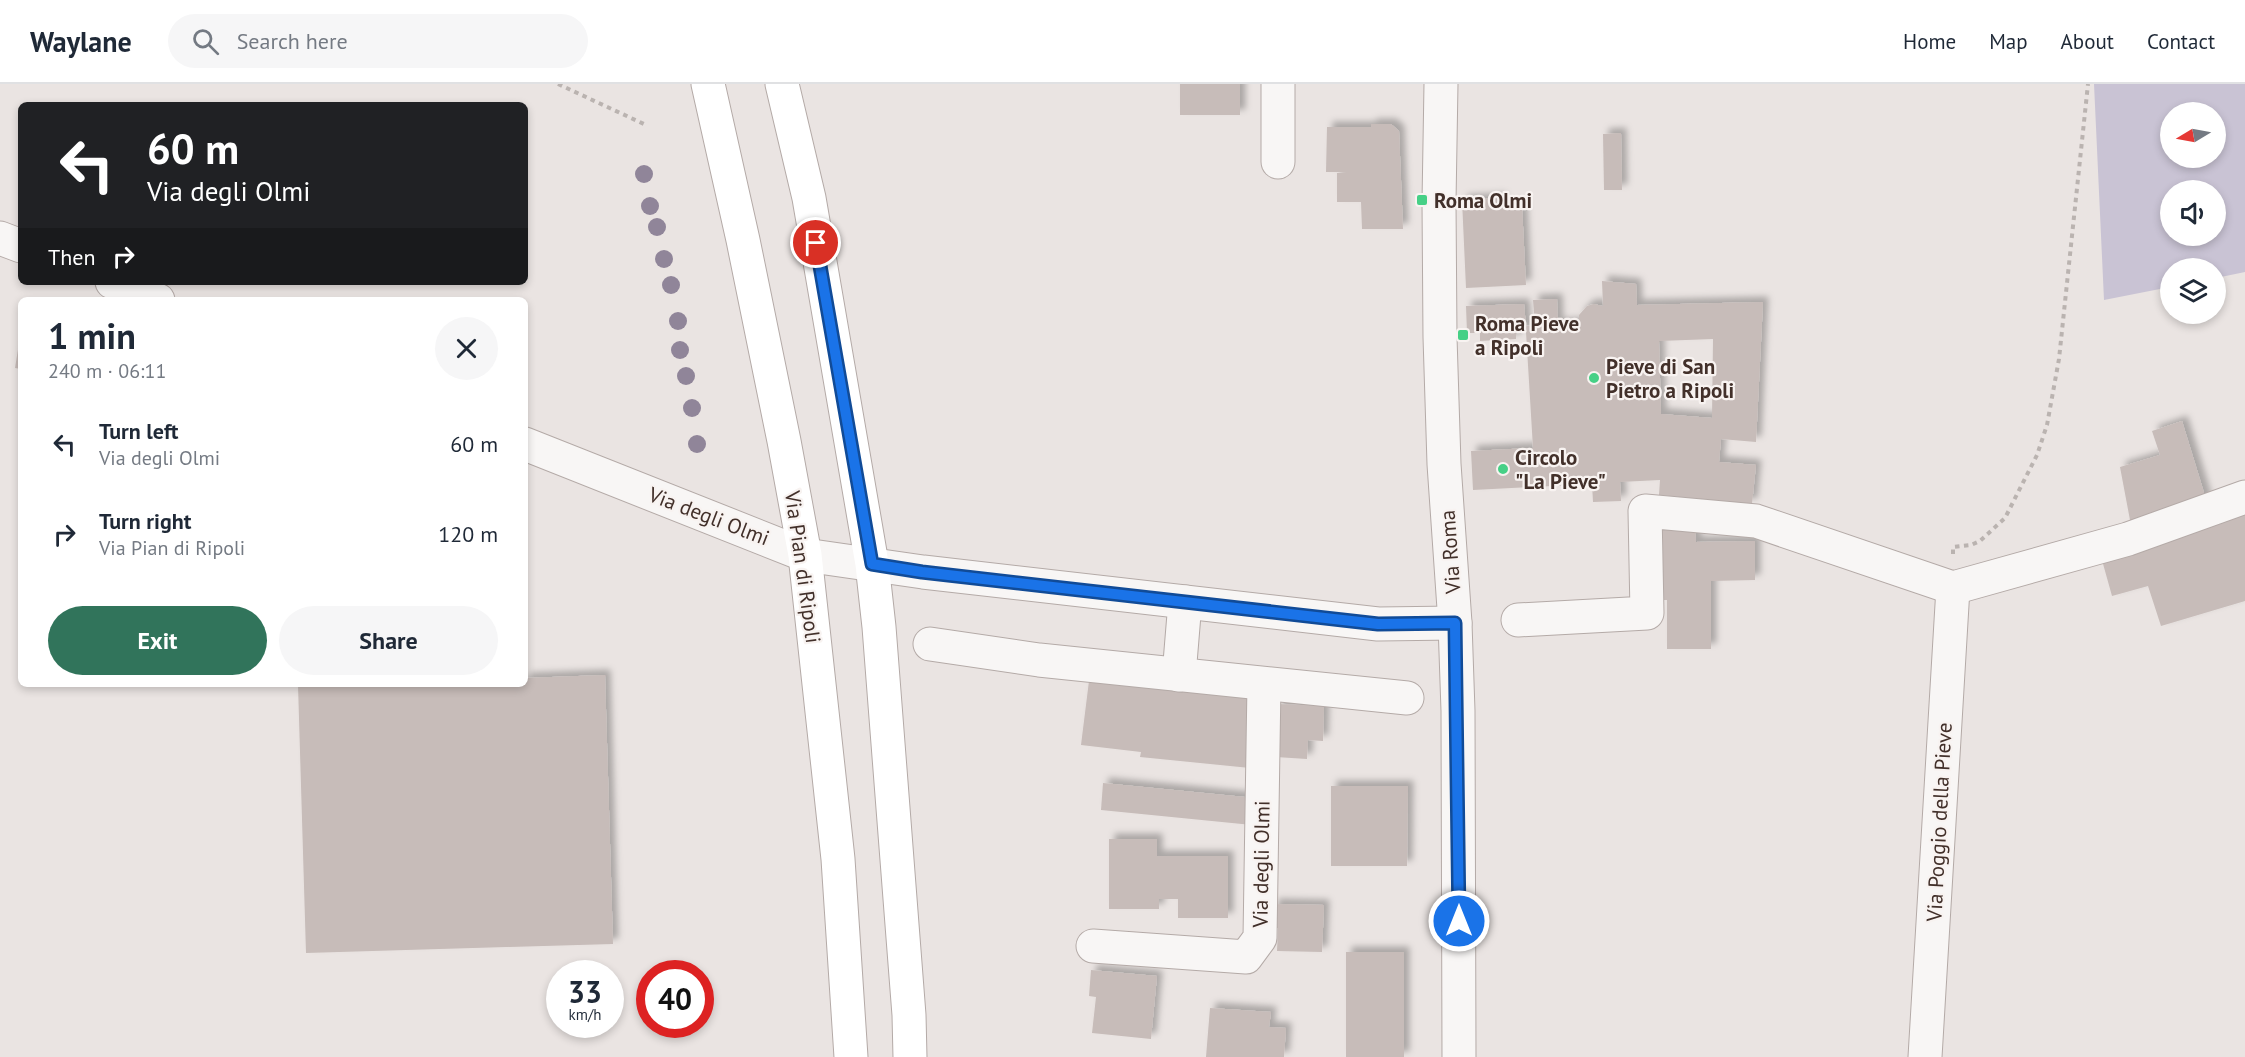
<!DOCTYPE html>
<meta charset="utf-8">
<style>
:root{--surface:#fff;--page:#f6f6f7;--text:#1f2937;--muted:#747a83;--line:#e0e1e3;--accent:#31745b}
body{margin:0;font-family:"PT Sans",sans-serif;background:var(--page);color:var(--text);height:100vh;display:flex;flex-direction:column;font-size:22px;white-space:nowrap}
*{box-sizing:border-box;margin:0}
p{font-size:20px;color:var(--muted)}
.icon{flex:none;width:33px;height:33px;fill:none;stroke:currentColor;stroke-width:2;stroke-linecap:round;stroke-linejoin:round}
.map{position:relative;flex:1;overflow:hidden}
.details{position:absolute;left:18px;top:213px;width:510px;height:390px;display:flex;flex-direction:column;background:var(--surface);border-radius:9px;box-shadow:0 3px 9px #0003}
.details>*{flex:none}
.banner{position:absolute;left:18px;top:18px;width:510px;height:183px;border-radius:9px;box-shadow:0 3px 9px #0003;background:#202124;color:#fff;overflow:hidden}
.needle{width:39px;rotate:260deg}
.fabs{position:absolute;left:2160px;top:18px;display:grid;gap:12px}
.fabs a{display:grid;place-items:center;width:66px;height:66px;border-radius:50%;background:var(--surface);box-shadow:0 3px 9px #0003;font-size:30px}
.speed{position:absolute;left:546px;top:876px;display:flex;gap:12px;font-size:30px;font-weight:700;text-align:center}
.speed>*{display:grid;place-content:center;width:78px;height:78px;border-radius:50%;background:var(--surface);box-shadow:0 3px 9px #0003;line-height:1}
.speed small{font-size:15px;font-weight:400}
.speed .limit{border:9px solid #d22;background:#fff;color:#111}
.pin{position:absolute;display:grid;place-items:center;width:51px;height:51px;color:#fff;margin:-26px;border:3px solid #fff;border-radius:50%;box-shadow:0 2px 6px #0007}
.me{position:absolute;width:66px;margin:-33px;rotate:0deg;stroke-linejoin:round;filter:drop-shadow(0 0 4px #0008)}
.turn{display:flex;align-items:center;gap:21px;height:126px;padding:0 30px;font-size:27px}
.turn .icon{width:78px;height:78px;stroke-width:2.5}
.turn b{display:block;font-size:42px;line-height:51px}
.then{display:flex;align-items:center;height:57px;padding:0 30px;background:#0003;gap:12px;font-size:22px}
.round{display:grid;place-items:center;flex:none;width:63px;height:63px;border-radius:32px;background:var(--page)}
.head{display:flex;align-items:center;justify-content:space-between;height:102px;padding:0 30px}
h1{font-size:36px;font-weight:600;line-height:45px}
.button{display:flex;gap:12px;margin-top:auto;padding:12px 30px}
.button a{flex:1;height:69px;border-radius:36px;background:var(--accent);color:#fff;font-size:24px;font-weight:600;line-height:69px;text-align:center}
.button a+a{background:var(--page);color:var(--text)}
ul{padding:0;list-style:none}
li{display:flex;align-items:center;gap:18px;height:90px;padding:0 30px}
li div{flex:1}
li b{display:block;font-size:22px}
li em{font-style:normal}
header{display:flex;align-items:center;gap:36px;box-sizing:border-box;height:84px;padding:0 30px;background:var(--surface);border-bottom:2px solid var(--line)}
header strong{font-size:28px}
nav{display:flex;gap:33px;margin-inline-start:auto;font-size:21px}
.search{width:420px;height:54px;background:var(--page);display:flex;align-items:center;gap:15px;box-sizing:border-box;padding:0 21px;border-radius:33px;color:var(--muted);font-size:22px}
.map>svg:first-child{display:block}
</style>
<header>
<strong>Waylane</strong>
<div class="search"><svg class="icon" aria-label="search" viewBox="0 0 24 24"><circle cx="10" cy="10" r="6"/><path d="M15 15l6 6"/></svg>Search here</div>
<nav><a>Home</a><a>Map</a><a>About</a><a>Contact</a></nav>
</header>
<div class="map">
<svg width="2245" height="973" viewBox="0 0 2245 973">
<defs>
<filter id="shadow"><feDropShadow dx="5.5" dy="-5.5" stdDeviation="3" flood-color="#0004"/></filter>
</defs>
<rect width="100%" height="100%" fill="#eae4e2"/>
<path fill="#c9c3d4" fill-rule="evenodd" d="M2094,0H2245V188L2216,194V184H2170V203L2104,216ZM2170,28H2216V74H2170ZM2170,106H2216V152H2170Z"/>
<g fill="#c7bcb9" fill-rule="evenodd" filter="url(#shadow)">
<rect x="1180" y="0" width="60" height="31"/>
<polygon points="1371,40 1391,40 1399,47 1403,145 1362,145 1361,118 1337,118 1337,89 1347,88 1326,88 1327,43 1371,43"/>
<polygon points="1621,49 1622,106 1604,106 1603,50"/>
<polygon points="1501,114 1501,123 1522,122 1526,201 1466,204 1462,116"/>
<path d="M1602,197L1636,200L1637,221L1763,218L1756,358L1721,355L1719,378L1756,381L1752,420L1659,411L1660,396L1620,398L1621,417L1593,418L1592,400L1473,406L1471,367L1533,364L1526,248L1516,249V255L1480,257V249H1467L1466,222L1524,220L1526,242L1535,241L1533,216L1557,215L1558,240L1579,239V231L1587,222L1594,220L1603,222ZM1713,255L1712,334L1661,330L1659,257Z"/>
<polygon points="20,253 21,253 21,285 15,284"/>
<polygon points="2182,337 2209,425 2133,452 2120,383 2160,371 2152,347"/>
<polygon points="2245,418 2245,517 2161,542 2148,502 2112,512 2100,469"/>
<polygon points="1662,443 1695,443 1696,458 1755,457 1755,496 1711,497 1711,565 1667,565 1667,516 1663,516"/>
<polygon points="605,591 613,860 306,869 298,601 525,600 525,594"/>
<polygon points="1089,597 1258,615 1248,643 1247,652 1253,653 1250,684 1140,673 1141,668 1081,661"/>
<polygon points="1278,620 1324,622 1323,657 1308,656 1307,675 1276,673"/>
<polygon points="1103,699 1255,714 1252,741 1101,726"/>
<polygon points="1331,702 1408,702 1407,782 1331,782"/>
<polygon points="1109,755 1157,755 1157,772 1228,772 1228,834 1178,834 1178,815 1159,815 1159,825 1109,825"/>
<polygon points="1273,820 1324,821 1322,868 1277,867 1278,844 1272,844"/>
<rect x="1346" y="868" width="58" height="105"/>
<polygon points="1091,886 1157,892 1151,955 1092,949 1096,913 1089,912"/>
<polygon points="1210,924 1271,928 1269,943 1286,944 1284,973 1206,973"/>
</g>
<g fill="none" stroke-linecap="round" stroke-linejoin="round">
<g stroke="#b4aaa7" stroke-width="35">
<g id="minor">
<polyline points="1278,78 1278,0"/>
<polyline points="0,154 21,162"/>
<polyline points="112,198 158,216"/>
<polyline points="525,360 805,471"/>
<polyline points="1518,536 1647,529 1645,427 1756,437 1953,504 2128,455 2245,413"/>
<polyline points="930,560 1039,576 1407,614"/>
<polyline points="1179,591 1185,518"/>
<polyline points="1093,862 1246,873 1260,854 1264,600"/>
<polyline points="1925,973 1953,504"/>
</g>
</g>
<g stroke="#b4aaa7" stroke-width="35">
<g id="tertiary">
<polyline points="1441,0 1439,118 1440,253 1444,380 1455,539 1458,627 1459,973"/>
<polyline points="805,471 923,488 1378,540 1455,539"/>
</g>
</g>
<g stroke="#b4aaa7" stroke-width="35">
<g id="secondary">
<polyline points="708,0 743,156 784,357 805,471 838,775 851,973"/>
<polyline points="782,0 809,114 872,480 879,543 909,931 910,973"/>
</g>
</g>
<g stroke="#bab3b0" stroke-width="4" stroke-dasharray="4.5 4.5" stroke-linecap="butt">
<polyline points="558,0 646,41"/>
<polyline points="1953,470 1953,463 1971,461 1980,457 2005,434 2037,371 2047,341 2059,275 2088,0"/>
</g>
<use href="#minor" stroke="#f8f6f5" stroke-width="33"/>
<use href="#tertiary" stroke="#f8f6f5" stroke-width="33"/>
<use href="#secondary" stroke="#fff" stroke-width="33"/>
</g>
<g fill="#908599">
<circle cx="644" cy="90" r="9"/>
<circle cx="650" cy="122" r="9"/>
<circle cx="657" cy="143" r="9"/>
<circle cx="664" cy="175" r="9"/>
<circle cx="671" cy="201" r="9"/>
<circle cx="678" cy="237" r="9"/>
<circle cx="680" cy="266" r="9"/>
<circle cx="686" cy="292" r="9"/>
<circle cx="692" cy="324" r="9"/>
<circle cx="697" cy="360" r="9"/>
</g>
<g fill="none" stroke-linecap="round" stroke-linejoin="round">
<g stroke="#114b97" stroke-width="15">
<polyline id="route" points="816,159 872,480 922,488 1378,540 1455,539 1459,837"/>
</g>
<use href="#route" stroke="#1a73e8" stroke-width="10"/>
</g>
<g fill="#46d086" stroke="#f8f3f1" stroke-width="2">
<rect x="1416" y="110" width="12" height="12" rx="3"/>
<rect x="1457" y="245" width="12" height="12" rx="3"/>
<circle cx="1594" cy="294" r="6"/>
<circle cx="1503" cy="385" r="6"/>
</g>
<g text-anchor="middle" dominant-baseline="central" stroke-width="4.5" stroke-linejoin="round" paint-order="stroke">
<g font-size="21" font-weight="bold" fill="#42302a" stroke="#f8f3f1" text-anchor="start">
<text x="1434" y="116">Roma Olmi</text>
<text x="1475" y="239">Roma Pieve<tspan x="1475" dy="24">a Ripoli</tspan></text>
<text x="1606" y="282">Pieve di San<tspan x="1606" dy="24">Pietro a Ripoli</tspan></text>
<text x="1515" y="373">Circolo<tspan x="1515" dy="24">"La Pieve"</tspan></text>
</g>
<g font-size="21" fill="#42302a" stroke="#f8f3f1">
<text transform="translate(709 432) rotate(21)">Via degli Olmi</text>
<text transform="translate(1450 468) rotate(-94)">Via Roma</text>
<text transform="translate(803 483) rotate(82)">Via Pian di Ripoli</text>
<text transform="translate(1939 738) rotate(-87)">Via Poggio della Pieve</text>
<text transform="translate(1261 780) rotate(-89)">Via degli Olmi</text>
</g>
</g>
</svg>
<div class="fabs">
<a><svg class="needle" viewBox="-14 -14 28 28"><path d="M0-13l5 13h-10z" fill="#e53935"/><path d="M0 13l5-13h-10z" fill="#747a83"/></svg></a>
<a><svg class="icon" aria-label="sound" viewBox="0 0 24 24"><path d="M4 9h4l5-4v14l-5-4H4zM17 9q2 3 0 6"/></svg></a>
<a><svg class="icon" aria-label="layers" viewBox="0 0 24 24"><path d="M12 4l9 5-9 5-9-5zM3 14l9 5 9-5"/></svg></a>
</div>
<div class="speed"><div>33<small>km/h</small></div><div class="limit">40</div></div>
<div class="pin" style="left:816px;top:159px;background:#d93025"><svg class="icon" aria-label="arrive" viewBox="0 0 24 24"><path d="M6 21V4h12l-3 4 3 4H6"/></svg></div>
<svg class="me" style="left:1459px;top:837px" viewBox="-20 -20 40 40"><circle r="17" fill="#1a73e8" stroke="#fff" stroke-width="3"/><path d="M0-11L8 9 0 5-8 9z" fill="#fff"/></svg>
<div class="banner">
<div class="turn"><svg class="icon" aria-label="left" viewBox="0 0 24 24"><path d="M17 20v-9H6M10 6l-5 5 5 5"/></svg><div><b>60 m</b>Via degli Olmi</div></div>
<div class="then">Then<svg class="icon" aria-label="right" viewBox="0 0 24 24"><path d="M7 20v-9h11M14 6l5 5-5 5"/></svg></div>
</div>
<section class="details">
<div class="head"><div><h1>1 min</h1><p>240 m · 06:11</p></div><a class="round"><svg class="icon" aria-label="close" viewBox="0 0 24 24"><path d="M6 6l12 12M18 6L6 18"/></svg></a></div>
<ul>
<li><svg class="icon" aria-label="left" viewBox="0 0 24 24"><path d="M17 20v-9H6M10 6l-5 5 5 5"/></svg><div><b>Turn left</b><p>Via degli Olmi</p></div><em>60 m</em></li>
<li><svg class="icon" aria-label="right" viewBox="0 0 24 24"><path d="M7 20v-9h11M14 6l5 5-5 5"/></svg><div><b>Turn right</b><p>Via Pian di Ripoli</p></div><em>120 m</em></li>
</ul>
<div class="button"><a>Exit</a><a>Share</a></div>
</section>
</div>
